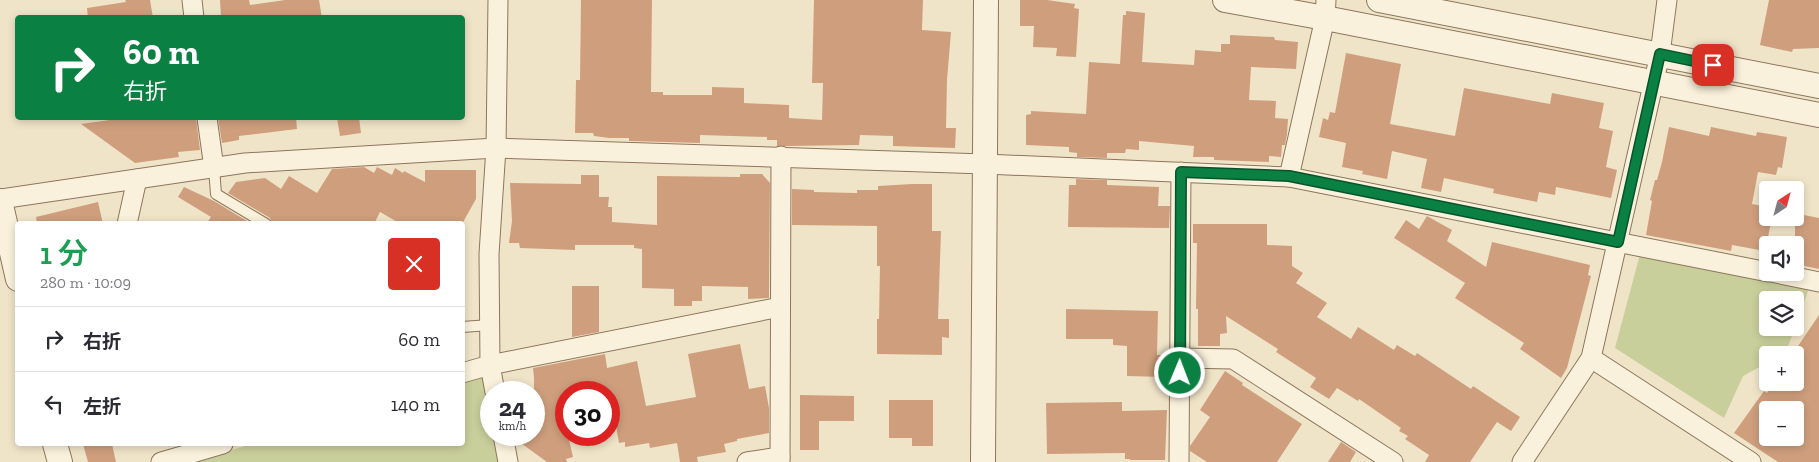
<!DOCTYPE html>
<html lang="ja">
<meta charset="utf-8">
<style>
:root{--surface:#fff;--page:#f2f2f3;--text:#2b2b33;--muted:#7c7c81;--line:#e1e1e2}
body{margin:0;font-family:"Zilla Slab","Noto Sans JP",serif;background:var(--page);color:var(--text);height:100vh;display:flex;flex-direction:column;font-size:19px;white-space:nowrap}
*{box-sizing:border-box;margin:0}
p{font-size:16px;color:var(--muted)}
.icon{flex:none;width:28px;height:28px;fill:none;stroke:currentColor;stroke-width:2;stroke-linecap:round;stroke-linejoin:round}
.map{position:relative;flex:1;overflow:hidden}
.details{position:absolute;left:15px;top:221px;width:450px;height:225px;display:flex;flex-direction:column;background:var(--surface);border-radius:5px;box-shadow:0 2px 8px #0003}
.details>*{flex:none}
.guide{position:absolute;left:15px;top:15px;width:450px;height:105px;border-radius:5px;box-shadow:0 2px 8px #0003;background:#0b8043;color:#fff;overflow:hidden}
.needle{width:32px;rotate:36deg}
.tools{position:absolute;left:1759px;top:181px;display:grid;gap:10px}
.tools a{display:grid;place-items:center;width:45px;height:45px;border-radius:5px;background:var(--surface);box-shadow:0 2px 8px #0003;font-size:25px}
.speed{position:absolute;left:480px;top:381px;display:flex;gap:10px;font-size:25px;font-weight:700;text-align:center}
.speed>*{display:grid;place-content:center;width:65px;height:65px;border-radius:50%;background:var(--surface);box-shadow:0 2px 8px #0003;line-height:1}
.speed small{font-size:12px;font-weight:400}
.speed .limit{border:8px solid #d22;background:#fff;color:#111}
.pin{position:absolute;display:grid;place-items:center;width:42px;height:42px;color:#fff;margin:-21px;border-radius:10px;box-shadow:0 2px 8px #0006}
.me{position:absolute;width:55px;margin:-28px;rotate:1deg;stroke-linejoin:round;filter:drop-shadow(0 0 4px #0008)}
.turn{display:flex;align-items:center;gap:18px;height:105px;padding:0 25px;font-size:22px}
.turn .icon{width:65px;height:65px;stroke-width:2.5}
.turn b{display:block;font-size:35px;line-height:42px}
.round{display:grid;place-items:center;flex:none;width:52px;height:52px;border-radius:5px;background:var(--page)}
.headline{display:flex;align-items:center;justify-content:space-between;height:85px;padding:0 25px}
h1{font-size:30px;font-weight:600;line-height:38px;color:#1e9e55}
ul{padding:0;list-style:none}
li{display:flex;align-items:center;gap:15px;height:65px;padding:0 25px;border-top:1px solid var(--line)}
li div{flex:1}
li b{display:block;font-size:19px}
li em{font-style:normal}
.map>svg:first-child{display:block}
</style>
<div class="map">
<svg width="1819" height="462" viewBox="0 0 1819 462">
<rect width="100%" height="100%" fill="#f0e4c8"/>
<g fill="#c9cf9b">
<polygon points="1640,254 1810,286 1795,327 1795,300 1768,300 1768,328 1795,328 1785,354 1768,355 1767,363 1743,376 1724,418 1615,348"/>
<polygon points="485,374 491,411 491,435 495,435 500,462 190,462 252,444 462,444 463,381"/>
</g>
<g fill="#cf9f7d" fill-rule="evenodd">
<polygon points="125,0 150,0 153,18 88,18 87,8 126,2"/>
<polygon points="220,0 249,0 250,5 285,0 319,0 322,18 221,18"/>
<polygon points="581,0 652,0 651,92 663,92 663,95 712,95 712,87 744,88 744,103 789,105 789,118 822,120 823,83 812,83 814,0 923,0 922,30 951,32 947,80 946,128 956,128 955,148 893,146 893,136 860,135 859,145 787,146 777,146 777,140 767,140 767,137 700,135 700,143 629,141 629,138 609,138 594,136 593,133 575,133 576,80 580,80"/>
<polygon points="1020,0 1047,0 1075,4 1074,8 1079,9 1076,57 1056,56 1057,48 1033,47 1034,26 1020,26"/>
<polygon points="1769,0 1819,0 1819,48 1793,49 1792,52 1760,45"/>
<polygon points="1126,11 1145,13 1142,62 1194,65 1195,50 1221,52 1221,44 1230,44 1230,35 1274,37 1275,40 1298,42 1296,69 1251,67 1249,100 1276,101 1275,118 1288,119 1287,134 1285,145 1282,145 1281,157 1269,156 1269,162 1214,160 1214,157 1193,157 1194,146 1139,141 1139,150 1126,149 1125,153 1107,153 1107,158 1077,157 1077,153 1069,152 1069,147 1026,145 1026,115 1031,114 1031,111 1086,114 1089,62 1120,64 1123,15 1126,15"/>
<polygon points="1346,53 1401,64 1390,124 1455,136 1464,88 1550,104 1552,93 1604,103 1599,128 1613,131 1606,167 1617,170 1611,198 1556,187 1555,195 1539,192 1537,202 1493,193 1494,189 1444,178 1441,192 1421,188 1427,159 1392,151 1387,179 1362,174 1363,171 1342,167 1346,143 1319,137 1323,118 1328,120 1330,112 1335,113"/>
<polygon points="124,118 196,118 200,150 178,152 179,157 135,163 81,124"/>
<polygon points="218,118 296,118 297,129 239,136 239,140 222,143"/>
<polygon points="337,118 359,118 361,133 340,136"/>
<polygon points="1669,127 1709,136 1711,127 1756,136 1757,132 1787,137 1782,168 1778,167 1776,175 1758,172 1752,204 1768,207 1768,218 1772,218 1765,251 1732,245 1731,251 1646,235 1652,201 1650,200 1655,180 1657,180 1662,162"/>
<polygon points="364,167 374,173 377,167 392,175 395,168 403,173 404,171 425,182 425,170 476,170 476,199 462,224 401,224 380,212 374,224 273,224 270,218 228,193 236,182 265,178 281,189 289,176 317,193 332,169"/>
<polygon points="740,174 762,174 770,183 769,298 748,299 748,287 702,286 702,301 692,301 692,306 674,306 674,289 642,288 642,249 634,248 634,245 575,245 575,250 520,248 519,243 509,243 512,221 510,183 581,184 581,175 599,175 599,197 609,197 608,207 612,207 612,222 657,225 657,176 740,177"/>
<polygon points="1076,179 1107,180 1107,185 1159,187 1158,206 1170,206 1169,228 1068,227 1069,185 1076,185"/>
<polygon points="912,184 932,184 932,231 941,231 938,319 949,319 949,338 942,337 942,355 877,354 877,319 879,319 880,266 877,266 877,226 792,225 792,189 814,190 814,192 857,193 857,190 878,190 878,186"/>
<polygon points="184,187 214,201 252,224 206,224 211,217 178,197"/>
<polygon points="98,202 103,224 37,224 36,217"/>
<polygon points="1799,214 1819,218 1819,269 1795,264 1795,218 1799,218"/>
<polygon points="1427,216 1452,230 1447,241 1486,267 1492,242 1590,265 1588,275 1591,276 1567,368 1561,378 1520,349 1524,343 1455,298 1465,283 1394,238 1406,220 1419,229"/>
<polygon points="1193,224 1267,224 1267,245 1292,246 1292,266 1303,273 1296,283 1327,303 1317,317 1351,339 1358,327 1394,350 1397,345 1415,356 1417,353 1471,389 1473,386 1520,417 1511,431 1497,422 1470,462 1425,462 1429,455 1405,439 1408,436 1399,431 1401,428 1359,399 1358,401 1337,388 1329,399 1310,387 1316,378 1276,352 1278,349 1226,316 1227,333 1220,334 1220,346 1198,346 1198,309 1196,309 1197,243 1193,243"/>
<polygon points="572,286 599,286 599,332 572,337"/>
<polygon points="1066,309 1158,311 1157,355 1165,355 1165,377 1127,376 1127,346 1113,345 1113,339 1066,339"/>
<path d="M1819,315V462H1778L1734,433L1764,391L1767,393L1774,382H1795V355H1792ZM1768,410H1795V438H1768Z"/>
<polygon points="740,344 749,389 765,386 769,408 769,433 737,439 737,441 724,444 726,452 697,457 698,462 680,462 677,443 650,448 649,443 625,447 625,442 619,443 613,409 609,410 609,392 566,392 566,435 568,435 573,457 566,459 567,462 547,462 518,441 534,438 534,378 533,368 605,354 607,368 637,361 646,406 696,397 688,354"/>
<polygon points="1225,371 1243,383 1242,385 1302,424 1277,462 1207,462 1190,451 1190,446 1210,417 1200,410"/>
<polygon points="800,395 854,396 854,421 819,421 819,450 800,450"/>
<polygon points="889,400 933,400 933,446 912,446 912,438 889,438"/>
<polygon points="1122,402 1122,411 1167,410 1165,460 1130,460 1130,459 1125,459 1125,453 1047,454 1046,403"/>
<polygon points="1341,442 1356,452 1350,462 1328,462"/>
<polygon points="83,444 112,444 116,462 88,462"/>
</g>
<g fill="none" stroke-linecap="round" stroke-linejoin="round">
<g stroke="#8d765c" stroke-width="12">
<g id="service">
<polyline points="214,168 216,194 266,224"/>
<polyline points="462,327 490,325"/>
</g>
</g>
<g stroke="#8d765c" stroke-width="21">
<g id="minor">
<polyline points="192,0 194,18"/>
<polyline points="207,118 214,168"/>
<polyline points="1289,177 1325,18 1326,0"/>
<polyline points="0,199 245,163 496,148 985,164 1289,177 1768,272"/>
<polyline points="127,224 137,179"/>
<polyline points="1771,272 1819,282"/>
<polyline points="1180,358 1233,359 1393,462"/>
<polyline points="1591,358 1751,462"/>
<polyline points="462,373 490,365 780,307"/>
<polyline points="495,392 490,365 489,254 496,148 498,0"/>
<polyline points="503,435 508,462"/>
<polyline points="161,462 223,444"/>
<polyline points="747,462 780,457"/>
<polyline points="780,462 781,156"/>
<polyline points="1179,462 1181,172"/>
<polyline points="1522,462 1591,358 1660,54 1667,0"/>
</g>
</g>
<g stroke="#8d765c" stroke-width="26">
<g id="tertiary">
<polyline points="1225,0 1325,18 1819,115"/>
<polyline points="1379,0 1819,86"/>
<polyline points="0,201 18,279"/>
<polyline points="55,444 60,462"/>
<polyline points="983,462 986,0"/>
</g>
</g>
<use href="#service" stroke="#faf1dc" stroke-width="10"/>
<use href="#minor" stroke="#faf1dc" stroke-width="19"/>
<use href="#tertiary" stroke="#faf1dc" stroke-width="24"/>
</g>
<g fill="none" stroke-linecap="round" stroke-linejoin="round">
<g stroke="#07532c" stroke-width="12">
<polyline id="route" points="1180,373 1181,172 1289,176 1618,242 1660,54 1713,65"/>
</g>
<use href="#route" stroke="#0b8043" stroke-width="9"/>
</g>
</svg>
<div class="tools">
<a><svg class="needle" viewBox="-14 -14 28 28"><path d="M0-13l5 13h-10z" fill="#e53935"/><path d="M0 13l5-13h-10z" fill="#7c7c81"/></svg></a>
<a><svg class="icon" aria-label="sound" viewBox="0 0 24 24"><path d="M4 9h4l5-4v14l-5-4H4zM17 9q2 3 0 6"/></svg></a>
<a><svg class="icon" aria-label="layers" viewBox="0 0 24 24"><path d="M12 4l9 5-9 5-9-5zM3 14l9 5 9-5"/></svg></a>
<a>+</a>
<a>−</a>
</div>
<div class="speed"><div>24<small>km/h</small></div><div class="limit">30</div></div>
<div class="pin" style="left:1713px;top:65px;background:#d93025"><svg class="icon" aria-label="arrive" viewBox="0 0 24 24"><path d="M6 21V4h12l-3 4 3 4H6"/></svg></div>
<svg class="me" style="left:1180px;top:373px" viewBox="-20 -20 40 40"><circle r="17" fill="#0b8043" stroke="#fff" stroke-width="3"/><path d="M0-11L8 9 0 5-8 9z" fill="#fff"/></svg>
<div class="guide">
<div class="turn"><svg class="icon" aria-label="right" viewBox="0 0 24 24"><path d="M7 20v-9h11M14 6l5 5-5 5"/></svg><div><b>60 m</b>右折</div></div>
</div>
<section class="details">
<div class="headline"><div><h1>1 分</h1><p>280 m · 10:09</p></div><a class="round" style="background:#d93025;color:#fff"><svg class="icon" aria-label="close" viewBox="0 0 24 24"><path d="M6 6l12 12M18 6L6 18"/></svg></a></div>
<ul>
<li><svg class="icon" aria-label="right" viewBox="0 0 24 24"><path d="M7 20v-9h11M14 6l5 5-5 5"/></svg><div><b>右折</b></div><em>60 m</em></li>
<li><svg class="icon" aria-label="left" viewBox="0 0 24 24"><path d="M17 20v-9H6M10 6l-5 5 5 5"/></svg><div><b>左折</b></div><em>140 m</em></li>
</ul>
</section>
</div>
